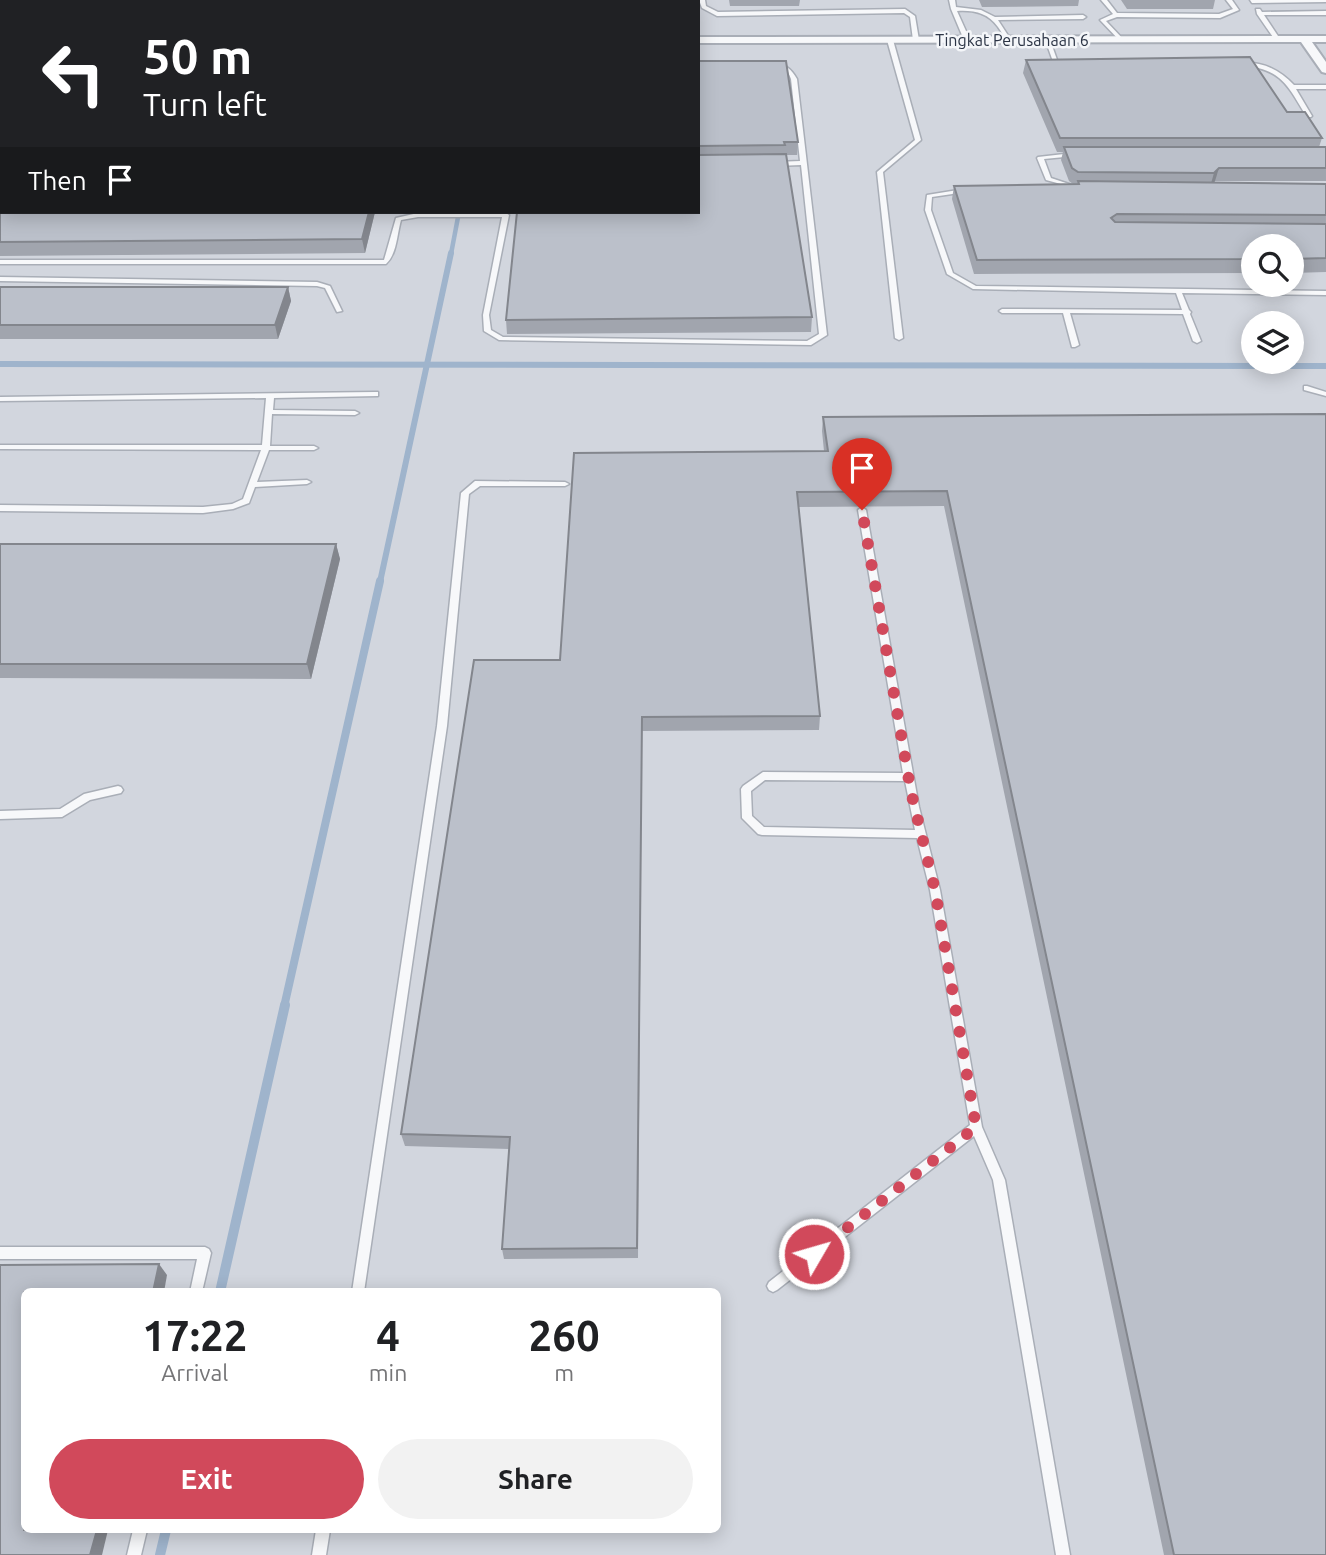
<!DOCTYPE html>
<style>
:root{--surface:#fff;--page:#f2f2f2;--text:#202124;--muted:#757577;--accent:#d1495b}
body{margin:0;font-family:Ubuntu,sans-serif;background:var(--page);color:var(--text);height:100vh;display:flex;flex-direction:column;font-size:26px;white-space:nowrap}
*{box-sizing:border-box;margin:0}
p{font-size:23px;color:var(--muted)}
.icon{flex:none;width:38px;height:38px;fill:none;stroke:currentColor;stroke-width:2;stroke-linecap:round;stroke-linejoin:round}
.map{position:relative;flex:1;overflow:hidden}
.drawer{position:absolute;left:21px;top:1288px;width:700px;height:245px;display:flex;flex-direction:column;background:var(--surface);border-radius:10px;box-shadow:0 4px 18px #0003}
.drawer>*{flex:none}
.banner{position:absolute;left:0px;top:0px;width:700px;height:214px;box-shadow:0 4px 18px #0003;background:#202124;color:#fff;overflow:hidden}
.buttons{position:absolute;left:1241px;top:234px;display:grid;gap:14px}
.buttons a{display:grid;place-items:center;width:63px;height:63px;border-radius:50%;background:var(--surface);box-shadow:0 4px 18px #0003;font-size:35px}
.pin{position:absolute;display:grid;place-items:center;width:60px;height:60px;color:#fff;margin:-72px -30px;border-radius:50% 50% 50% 0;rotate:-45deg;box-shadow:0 0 7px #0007}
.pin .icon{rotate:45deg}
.me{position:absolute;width:77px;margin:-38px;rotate:52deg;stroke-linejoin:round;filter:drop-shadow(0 0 5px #0008)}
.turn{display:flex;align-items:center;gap:24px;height:147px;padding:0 28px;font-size:32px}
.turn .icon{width:91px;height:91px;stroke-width:2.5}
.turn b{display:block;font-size:49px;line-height:60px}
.then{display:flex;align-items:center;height:66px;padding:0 28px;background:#0003;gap:14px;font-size:26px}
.eta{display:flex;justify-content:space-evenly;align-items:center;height:119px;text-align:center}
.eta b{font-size:42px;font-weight:700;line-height:49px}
.button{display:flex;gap:14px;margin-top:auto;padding:14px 28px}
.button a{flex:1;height:80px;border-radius:42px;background:var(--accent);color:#fff;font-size:28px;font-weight:700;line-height:80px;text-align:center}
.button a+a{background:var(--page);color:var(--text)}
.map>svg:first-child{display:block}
</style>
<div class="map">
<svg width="1326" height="1555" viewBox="0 0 1326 1555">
<rect width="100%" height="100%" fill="#e4e7ec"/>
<path fill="#d2d6de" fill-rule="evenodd" d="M0,0H1326V1555H0ZM2,2H698V212H2ZM1253,247H1292V285H1253ZM1253,324H1292V362H1253ZM24,1292H718V1530H24Z"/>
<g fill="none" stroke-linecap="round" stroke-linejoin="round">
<polyline stroke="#9fb4cc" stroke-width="4.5" points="451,254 459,212"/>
<g stroke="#9fb4cc" stroke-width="6">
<polyline points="0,364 1326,366"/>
<polyline points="380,582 451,253"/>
</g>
<polyline stroke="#9fb4cc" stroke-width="8" points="284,1007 380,581"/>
<g stroke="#9fb4cc" stroke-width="10">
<polyline points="220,1292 285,1005"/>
<polyline points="160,1555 166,1530"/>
</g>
<g stroke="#a9aeb7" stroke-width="3">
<g id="lane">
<rect x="241" y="0" width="6" height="2"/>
<polygon points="342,0 348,0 347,2 342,2"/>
<polygon points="354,0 360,0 359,2 354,2"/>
<polygon points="469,0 475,0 473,2 468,2"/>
<rect x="676" y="0" width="6" height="2"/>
<polygon points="699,0 705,0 706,6 718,12 905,9 915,16 919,40 916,42 913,40 910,17 904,13 717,16 702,8"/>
<path d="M949,0H955L956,7L981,10L995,17L1083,15L1086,17L1083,19L998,20L1011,40L1008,42C1004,38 1002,32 998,27C988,13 974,10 957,11L970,40L967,42L964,40L951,9Z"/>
<polygon points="1101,0 1107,0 1117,13 1219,14 1233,9 1226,0 1232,0 1239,10 1220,18 1117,17 1106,21 1123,39 1120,41 1100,20 1113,14"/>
<polygon points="1250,0 1326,0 1326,2 1252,3"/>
<polygon points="1256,9 1260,9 1262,12 1326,11 1326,15 1264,15 1280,39 1277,41 1275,40 1257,14"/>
<polygon points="890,38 893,40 921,140 883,172 903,338 899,340 895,338 877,172 915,140 887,40"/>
<polygon points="1045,39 1050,40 1061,71 1056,70"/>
<polygon points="2,53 2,57 0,58 0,54"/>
<path d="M1244,62C1265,63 1280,70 1294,85H1326V89H1296L1312,116L1311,117H1307C1287,85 1283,70 1242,65V63Z"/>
<path d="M774,63C785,63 792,70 797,79L827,335L811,345L499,340L484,331L483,315L502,217H418L401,220C397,234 397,254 386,264H0V260H384L396,218L418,213H506L509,215L489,315L491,330L503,337L807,341L819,334L801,165L776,166L773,164L776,162L800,161L791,79L788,72L774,65Z"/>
<rect x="0" y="111" width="2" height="4"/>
<rect x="0" y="119" width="2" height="4"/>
<polygon points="1073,153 1076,155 1075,156 1044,159 1051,178 1072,185 1072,187 1046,180 1037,158 1038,157"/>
<polygon points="964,189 967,191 966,192 932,197 931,210 953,273 976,286 1326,291 1326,295 1182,293 1189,310 1191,312 1190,314 1201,341 1197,343 1193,341 1183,314 1070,313 1079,345 1075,347 1072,347 1063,313 1002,313 999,311 1002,309 1182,310 1176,293 973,289 947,274 925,210 927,195"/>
<polygon points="0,277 317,282 330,286 342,311 337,312 325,288 317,286 0,281"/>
<polygon points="1304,386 1307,386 1326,392 1326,396 1304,390"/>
<polygon points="375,392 378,392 378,396 274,398 273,410 355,411 359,413 355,415 272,414 270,446 314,446 318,448 314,450 269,450 257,482 307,480 311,482 307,484 255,487 249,503 233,509 203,513 0,511 0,505 203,507 232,504 243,499 261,450 0,449 0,445 262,445 266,398 0,401 0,397"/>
<polygon points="475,481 565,482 569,484 565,486 480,486 469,494 447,726 364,1292 352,1292 437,726 461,493"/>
<path d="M862,507L866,510L919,807L940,890L982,1127L1005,1180L1070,1555H1056L993,1180L974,1136L777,1290L773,1292L769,1290L767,1286L769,1282L970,1125L930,890L917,838L762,835L758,834L742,818L741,789L743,786L763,772L903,773L858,510ZM765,780L905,781L915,830L764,827L752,816L751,791Z"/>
<polygon points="118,786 121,787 123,790 121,793 90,800 62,817 0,819 0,811 60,809 84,794"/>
<polygon points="0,1247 205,1247 209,1249 211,1253 202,1292 190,1292 197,1259 0,1259"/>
<polygon points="133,1530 147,1530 141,1555 127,1555"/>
<polygon points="316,1530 330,1530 326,1555 312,1555"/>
</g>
</g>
<g stroke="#a9aeb7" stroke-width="4">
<g id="street">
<rect x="0" y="36" width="2" height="6"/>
<polygon points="1304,36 1326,36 1326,42 1312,42 1326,62 1326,73 1322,72 1301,42 698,43 698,37"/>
</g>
</g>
<use href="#lane" fill="#f7f8fa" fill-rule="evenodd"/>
<use href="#street" fill="#f7f8fa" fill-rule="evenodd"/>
</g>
<g fill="#a1a5ae">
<polygon points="115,0 226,0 225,2 115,2"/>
<rect x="370" y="0" width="85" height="2"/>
<rect x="519" y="0" width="82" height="2"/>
<polygon points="729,0 800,0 799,6 730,6"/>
<polygon points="979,0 1079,0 1078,6 982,7"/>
<polygon points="1121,0 1215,0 1213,9 1127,9"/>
<rect x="0" y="59" width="2" height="49"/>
<polygon points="1026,60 1287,112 1322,138 1319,147 1326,147 1326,181 1215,181 1214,183 1326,184 1326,272 1292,273 1292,247 1253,247 1253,273 974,274 952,199 954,186 1073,184 1069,181 1061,160 1063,152 1057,152 1023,73"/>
<polygon points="698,61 798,142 797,155 786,155 812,317 811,332 507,334 506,320 698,212"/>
<polygon points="0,194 2,212 375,212 365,253 0,256"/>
<polygon points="0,287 288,287 291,301 278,339 0,339"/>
<polygon points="1326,414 1326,1555 1164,1555 944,506 799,507 820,716 819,730 642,731 638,1258 504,1259 502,1249 509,1149 405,1146 401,1134 560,660 824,451 822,431 823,417"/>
<polygon points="0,544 336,544 340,559 311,679 0,678"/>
</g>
<g fill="#83868d">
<polygon points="216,0 226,0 225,2 216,2"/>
<polygon points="1219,168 1215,181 1210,187 1214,173"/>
<polygon points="369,212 375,212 365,253 362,239"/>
<polygon points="288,287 291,301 278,339 275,325"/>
<polygon points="336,544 340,559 311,679 307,664"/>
<polygon points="159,1264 167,1275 164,1292 153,1292"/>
<polygon points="97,1530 108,1530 102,1555 90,1555"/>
</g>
<g fill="#bbc0ca" stroke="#83868d" stroke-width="2">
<polygon points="519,0 600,0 519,1"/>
<polygon points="1250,57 1287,112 1305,112 1322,138 1060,138 1026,60"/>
<rect x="0" y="59" width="2" height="36"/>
<polygon points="698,61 786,61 798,142 784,142 785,145 698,146"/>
<polygon points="1064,147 1326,147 1326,168 1219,168 1214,173 1078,172 1072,168"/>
<polygon points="786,154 812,317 506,320 517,212 698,212 698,155"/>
<polygon points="1078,181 1326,184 1326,215 1117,214 1111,218 1115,222 1326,224 1326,258 1292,259 1292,247 1253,247 1253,259 977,260 954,186 1079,184"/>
<polygon points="0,194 2,194 2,212 369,212 362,239 0,242"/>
<polygon points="0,287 288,287 275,325 0,325"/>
<polygon points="1326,414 1326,1555 1174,1555 947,491 797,492 820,716 642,717 637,1248 502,1249 510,1137 401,1134 474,660 560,660 574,453 828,451 823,417"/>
<polygon points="0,544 336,544 307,664 0,664"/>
<polygon points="159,1264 153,1292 24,1292 24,1530 97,1530 90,1555 0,1555 0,1265"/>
</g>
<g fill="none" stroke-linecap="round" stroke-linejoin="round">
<polyline stroke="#d1495b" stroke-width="12" stroke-dasharray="0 21.6" points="814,1254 976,1127 935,890 911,792 862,510"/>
</g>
<g text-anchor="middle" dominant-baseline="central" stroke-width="5" stroke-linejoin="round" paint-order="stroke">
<g font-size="16" fill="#2b3445" stroke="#f4f6f9">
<text x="1012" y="40">Tingkat Perusahaan 6</text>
</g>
</g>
</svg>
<div class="buttons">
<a><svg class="icon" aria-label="search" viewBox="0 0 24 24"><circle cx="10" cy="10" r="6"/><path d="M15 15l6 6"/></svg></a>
<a><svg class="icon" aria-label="layers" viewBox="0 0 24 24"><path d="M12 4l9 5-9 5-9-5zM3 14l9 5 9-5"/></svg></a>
</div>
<div class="pin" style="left:862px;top:510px;background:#d93025"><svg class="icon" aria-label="arrive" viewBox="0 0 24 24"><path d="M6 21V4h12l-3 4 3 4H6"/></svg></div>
<svg class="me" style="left:814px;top:1254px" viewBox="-20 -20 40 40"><circle r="17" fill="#d1495b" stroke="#fff" stroke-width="3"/><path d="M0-11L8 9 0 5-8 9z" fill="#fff"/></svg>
<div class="banner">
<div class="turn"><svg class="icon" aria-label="left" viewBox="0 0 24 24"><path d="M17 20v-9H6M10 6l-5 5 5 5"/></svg><div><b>50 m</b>Turn left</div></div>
<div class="then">Then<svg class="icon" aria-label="arrive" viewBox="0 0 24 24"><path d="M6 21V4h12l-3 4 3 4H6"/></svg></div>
</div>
<section class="drawer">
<div class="eta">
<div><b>17:22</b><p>Arrival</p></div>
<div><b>4</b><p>min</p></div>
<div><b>260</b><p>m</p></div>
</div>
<div class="button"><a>Exit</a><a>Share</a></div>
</section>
</div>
